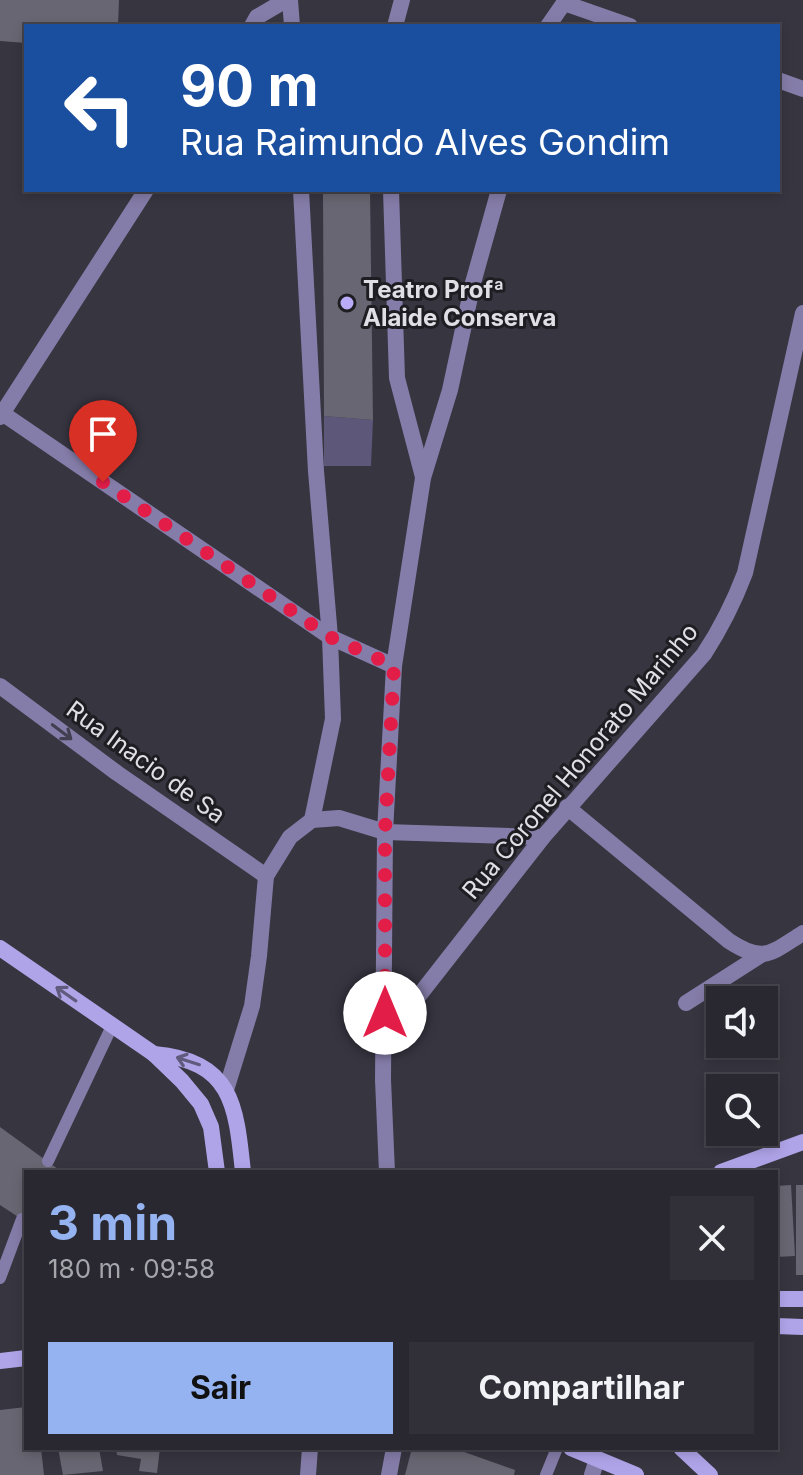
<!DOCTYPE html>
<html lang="pt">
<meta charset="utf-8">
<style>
:root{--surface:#292830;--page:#313038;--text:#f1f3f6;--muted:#a5a6ab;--line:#45444c;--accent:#95b2f1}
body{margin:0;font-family:Inter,sans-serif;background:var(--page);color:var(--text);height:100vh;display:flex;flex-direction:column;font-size:30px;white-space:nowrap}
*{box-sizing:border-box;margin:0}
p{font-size:26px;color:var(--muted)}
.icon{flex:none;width:44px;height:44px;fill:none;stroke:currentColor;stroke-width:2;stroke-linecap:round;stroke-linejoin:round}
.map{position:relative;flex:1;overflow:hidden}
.panel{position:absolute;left:24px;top:1170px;width:754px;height:280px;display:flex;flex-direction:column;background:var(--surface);border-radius:0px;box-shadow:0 4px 12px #0003,0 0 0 2px var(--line)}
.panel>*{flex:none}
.top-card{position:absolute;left:24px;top:24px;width:756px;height:168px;border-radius:0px;box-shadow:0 4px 12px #0003,0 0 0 2px var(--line);background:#1a4fa0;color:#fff;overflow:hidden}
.tools{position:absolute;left:706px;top:986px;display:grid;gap:16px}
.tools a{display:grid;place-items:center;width:72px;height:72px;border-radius:0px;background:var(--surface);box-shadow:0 4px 12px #0003,0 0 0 2px var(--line);font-size:40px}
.pin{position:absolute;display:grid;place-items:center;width:68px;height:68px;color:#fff;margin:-82px -34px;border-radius:50% 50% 50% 0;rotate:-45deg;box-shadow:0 0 8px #0007}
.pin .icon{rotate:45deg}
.me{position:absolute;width:88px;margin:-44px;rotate:0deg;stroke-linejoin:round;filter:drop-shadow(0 0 6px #0008)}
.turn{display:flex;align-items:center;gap:28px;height:168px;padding:0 24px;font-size:36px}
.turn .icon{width:104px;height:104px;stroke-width:2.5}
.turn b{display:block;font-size:56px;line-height:68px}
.round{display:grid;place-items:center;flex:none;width:84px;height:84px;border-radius:0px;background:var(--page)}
.head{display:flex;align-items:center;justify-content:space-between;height:136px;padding:0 24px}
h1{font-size:48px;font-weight:700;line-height:60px;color:var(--accent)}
.action{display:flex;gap:16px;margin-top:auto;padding:16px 24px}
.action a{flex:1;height:92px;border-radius:0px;background:var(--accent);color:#111;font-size:32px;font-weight:700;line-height:92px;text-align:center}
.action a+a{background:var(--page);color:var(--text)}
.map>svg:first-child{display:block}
</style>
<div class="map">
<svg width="803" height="1475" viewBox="0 0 803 1475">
<rect width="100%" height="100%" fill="#373540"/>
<polygon fill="#5d577a" points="324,416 373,420 371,466 324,466"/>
<g fill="#686672">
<polygon points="0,0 119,0 118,26 26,26 26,43 0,41"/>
<polygon points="323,190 370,190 373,420 324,416"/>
<polygon points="0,1127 62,1172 26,1172 26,1222 0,1205"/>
<polygon points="791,1185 795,1256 776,1257 776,1186"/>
<rect x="796" y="1185" width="7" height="90"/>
<polygon points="26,1407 26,1448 41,1448 44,1475 0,1475 0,1410"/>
<polygon points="58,1448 99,1448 103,1471 63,1475"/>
<polygon points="116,1448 160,1448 157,1473 139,1471 141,1459 117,1455"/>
<polygon points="412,1448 453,1448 515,1470 514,1475 405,1475"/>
</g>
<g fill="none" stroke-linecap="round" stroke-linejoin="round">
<g stroke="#857da9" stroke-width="12">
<polyline points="48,1161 112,1026"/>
<polyline points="0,1278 22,1219"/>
<polyline points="546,1475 557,1448"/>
</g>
<g stroke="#857da9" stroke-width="16">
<polyline points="290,0 292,26"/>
<polyline points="564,0 564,3 630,26"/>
<polyline points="252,26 257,17 286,0"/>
<polyline points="395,26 402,0"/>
<polyline points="548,26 564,3"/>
<polyline points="778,80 803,89"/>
<polyline points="301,190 316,471 330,637 333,719 312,820"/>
<polyline points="391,190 397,378 423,477"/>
<polyline points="2,413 330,637 394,666"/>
<polyline points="0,417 146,190"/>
<polyline points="0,686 117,773 266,876"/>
<path d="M567,807L729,941C764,964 771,953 803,933"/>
<polyline points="686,1003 761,955"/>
<path d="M385,1039L543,837L704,654C721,628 734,602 745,573L803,313"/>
<polyline points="226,1090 252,1006 259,956 266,876 290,837 312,820 339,818 385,832 543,837"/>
<polyline points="387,1172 383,1080 385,832 394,666 423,478 450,390 473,283 499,190"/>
<polyline points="308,1475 310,1448"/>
<polyline points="389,1475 394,1448"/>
<polyline points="592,1475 597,1459"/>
</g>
<g stroke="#b0a4e9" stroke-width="16">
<polyline points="0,948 154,1054 182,1081 201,1104 211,1127 217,1172"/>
<path d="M154,1054C232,1061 236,1104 243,1172"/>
<polyline points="721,1172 803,1142"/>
<polyline points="776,1299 803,1299"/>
<polyline points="776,1326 803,1327"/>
<polyline points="0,1361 26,1358"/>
<polyline points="571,1448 636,1475"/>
<polyline points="681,1448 710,1475"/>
</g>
</g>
<defs><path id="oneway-shaft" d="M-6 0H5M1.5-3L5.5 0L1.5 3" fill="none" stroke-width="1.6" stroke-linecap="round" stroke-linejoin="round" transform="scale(2)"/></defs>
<use stroke="#423f51" href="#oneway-shaft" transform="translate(62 732) rotate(37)"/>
<g stroke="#605a7c">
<use href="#oneway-shaft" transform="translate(66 994) rotate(-145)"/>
<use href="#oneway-shaft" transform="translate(188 1061) rotate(-162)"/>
</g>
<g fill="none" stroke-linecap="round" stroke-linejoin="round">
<polyline stroke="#e11d48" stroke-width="14" stroke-dasharray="0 25.2" points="103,482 330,637 394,666 385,832 385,1013"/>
</g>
<circle fill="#b9abf7" stroke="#1e1e22" stroke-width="3" cx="347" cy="303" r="8"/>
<g text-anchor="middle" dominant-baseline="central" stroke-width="6" stroke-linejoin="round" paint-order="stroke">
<g font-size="24" font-weight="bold" fill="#e0dfe6" stroke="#1e1e22" text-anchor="start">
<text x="363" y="289">Teatro Profª<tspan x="363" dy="28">Alaide Conserva</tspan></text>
</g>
<g font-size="24" fill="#e0dfe6" stroke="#1e1e22">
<text transform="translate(580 761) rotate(-50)">Rua Coronel Honorato Marinho</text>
<text transform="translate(146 762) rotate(36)">Rua Inacio de Sa</text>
</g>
</g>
</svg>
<div class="tools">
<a><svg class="icon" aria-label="sound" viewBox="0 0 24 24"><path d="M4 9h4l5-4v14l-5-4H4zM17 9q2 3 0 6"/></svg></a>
<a><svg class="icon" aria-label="search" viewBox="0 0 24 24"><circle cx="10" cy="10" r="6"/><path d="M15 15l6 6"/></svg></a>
</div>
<div class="pin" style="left:103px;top:482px;background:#d93025"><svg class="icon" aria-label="arrive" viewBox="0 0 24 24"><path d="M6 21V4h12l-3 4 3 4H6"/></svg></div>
<svg class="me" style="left:385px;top:1013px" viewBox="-20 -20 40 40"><circle r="19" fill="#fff"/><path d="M0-13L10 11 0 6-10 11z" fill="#e11d48"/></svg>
<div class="top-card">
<div class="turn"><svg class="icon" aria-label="left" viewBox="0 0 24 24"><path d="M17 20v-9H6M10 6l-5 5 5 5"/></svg><div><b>90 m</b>Rua Raimundo Alves Gondim</div></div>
</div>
<section class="panel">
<div class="head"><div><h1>3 min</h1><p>180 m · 09:58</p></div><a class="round"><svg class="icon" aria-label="close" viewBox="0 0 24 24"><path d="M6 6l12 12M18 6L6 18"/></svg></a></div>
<div class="action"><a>Sair</a><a>Compartilhar</a></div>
</section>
</div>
